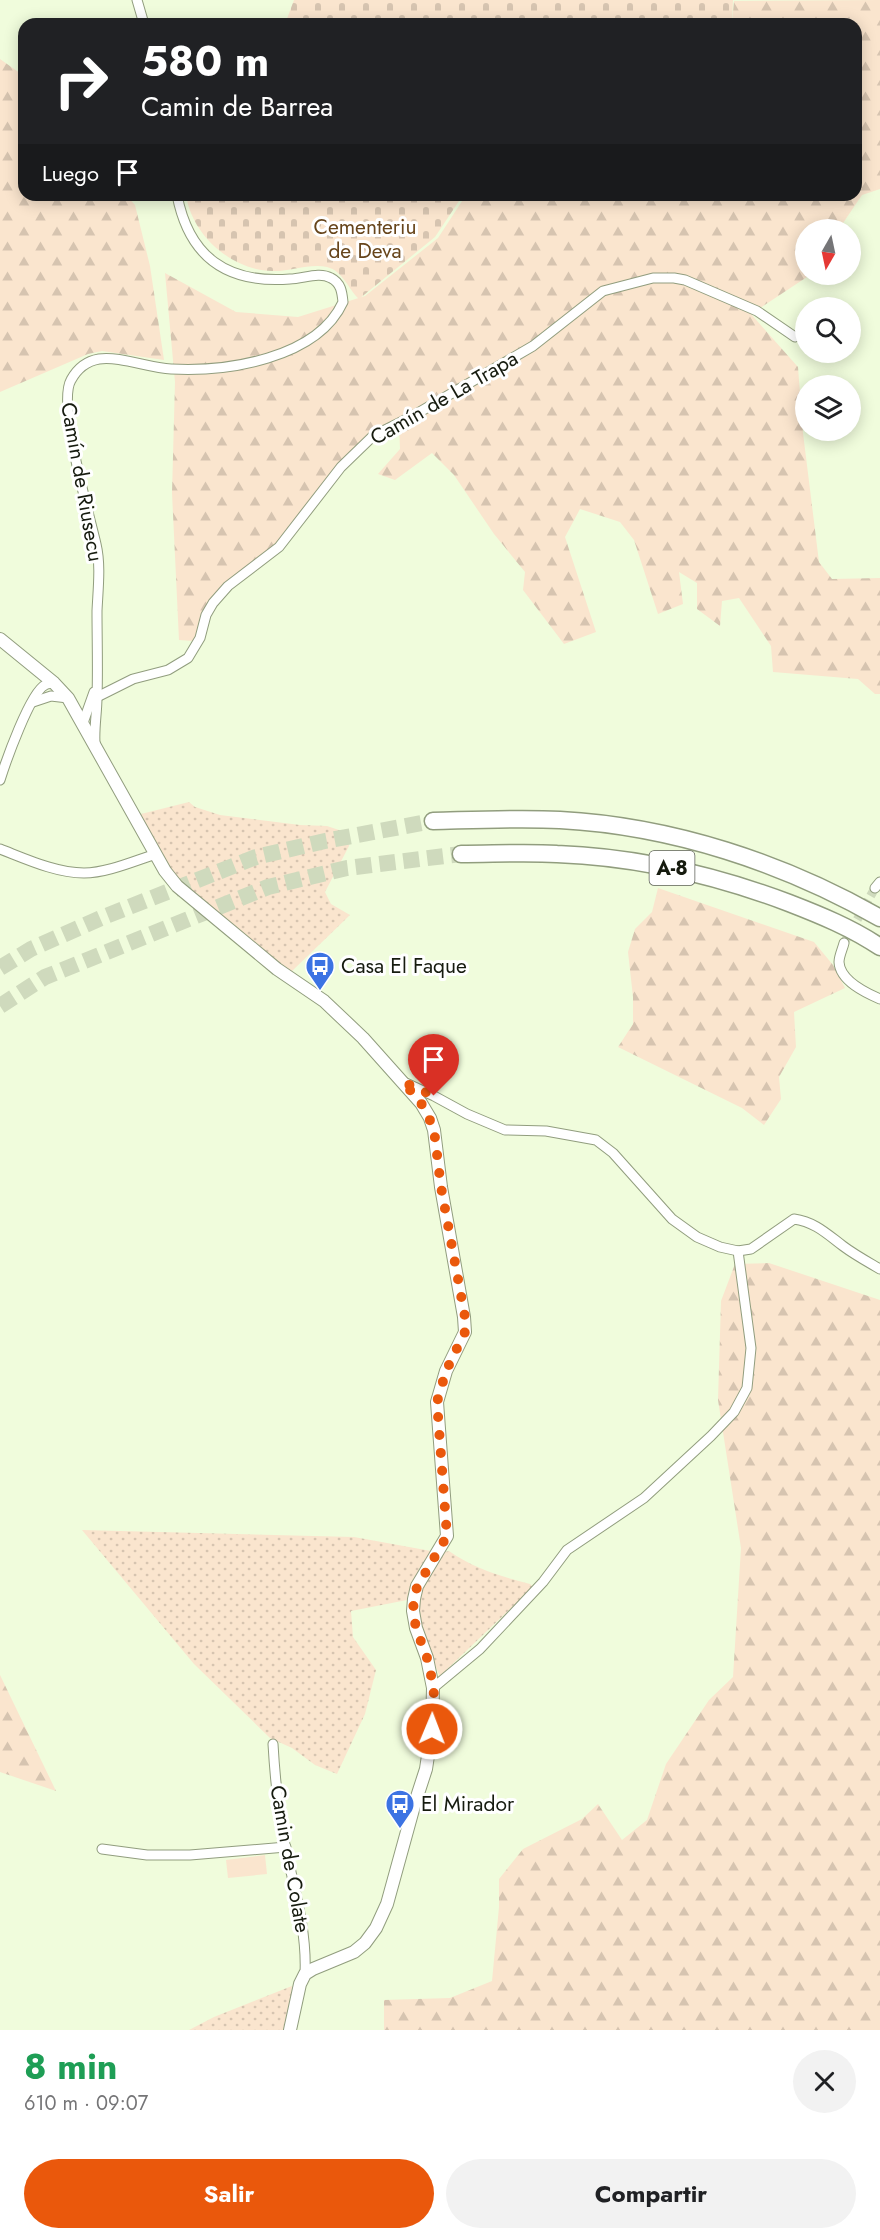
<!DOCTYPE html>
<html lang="es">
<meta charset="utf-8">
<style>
:root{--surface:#fff;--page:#f2f2f2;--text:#202124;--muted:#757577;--accent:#ea580c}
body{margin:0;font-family:Jost,sans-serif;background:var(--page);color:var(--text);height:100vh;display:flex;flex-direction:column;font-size:22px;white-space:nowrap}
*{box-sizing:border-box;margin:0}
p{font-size:20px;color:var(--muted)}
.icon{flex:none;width:33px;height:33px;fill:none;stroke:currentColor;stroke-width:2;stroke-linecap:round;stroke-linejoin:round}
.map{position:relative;height:2030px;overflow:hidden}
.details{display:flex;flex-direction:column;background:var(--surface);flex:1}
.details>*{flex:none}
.top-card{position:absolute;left:18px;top:18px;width:844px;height:183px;border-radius:18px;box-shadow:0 3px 15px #0003;background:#202124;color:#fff;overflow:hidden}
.needle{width:39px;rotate:189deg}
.buttons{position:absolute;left:795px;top:219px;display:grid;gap:12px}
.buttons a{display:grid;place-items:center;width:66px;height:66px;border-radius:50%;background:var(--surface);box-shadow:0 3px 15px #0003;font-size:30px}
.pin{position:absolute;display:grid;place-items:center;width:51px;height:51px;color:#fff;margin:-62px -26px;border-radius:50% 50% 50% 0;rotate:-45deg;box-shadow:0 0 6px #0007}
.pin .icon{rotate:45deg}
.me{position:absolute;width:66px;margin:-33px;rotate:1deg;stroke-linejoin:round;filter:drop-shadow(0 0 4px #0008)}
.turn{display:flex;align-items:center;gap:21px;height:126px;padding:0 24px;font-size:27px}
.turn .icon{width:78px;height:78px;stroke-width:2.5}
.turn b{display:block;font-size:42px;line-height:51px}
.then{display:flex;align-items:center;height:57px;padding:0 24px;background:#0003;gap:12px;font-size:22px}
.round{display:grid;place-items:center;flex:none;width:63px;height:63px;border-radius:32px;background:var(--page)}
.overview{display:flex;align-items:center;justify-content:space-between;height:102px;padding:0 24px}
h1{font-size:36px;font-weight:700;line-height:45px;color:#1e9e55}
.cta{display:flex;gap:12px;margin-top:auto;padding:12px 24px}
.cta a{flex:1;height:69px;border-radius:36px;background:var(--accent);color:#fff;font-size:24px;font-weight:700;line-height:69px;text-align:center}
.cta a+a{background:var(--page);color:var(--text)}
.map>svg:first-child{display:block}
</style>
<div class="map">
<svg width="880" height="2030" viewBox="0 0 880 2030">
<defs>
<pattern id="grass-dots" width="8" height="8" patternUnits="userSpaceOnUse" patternTransform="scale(1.5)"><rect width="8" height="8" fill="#fae5ce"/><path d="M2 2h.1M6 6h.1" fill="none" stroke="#d6c4b0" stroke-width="1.8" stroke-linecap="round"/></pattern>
<pattern id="forest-firs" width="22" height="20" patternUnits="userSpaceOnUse" patternTransform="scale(1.5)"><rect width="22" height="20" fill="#fae5ce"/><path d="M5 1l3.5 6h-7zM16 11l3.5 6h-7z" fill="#d6c4b0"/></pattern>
<pattern id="cemetery-stones" width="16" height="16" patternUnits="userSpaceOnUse" patternTransform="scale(1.5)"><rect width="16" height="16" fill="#fae5ce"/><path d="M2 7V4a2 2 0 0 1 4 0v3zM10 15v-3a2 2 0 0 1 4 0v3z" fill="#d6c4b0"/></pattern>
</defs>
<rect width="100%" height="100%" fill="#f0fcdc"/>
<g fill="url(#grass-dots)">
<polygon points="189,802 195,807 220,815 300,825 327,826 348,833 349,846 325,892 331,904 350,915 291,972 181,883 151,838 141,814"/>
<polygon points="82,1530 354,1537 431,1551 419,1569 407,1600 351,1611 353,1637 376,1670 365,1714 337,1774 315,1765 292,1748 270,1738 194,1664"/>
<path d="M449,1551C475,1569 500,1576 530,1584L533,1587L440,1676C434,1665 431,1654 427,1642C413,1597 419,1589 445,1552Z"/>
<polygon points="292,1986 289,2018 285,2030 189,2030 214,2017"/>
</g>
<g fill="url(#forest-firs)">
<polygon points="880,0 880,189 862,195 839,229 806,230 806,274 810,275 751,314 798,367 803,433 819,562 832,579 880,578 880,694 875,694 858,679 773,672 771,646 739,598 722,601 720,626 697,609 697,583 679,572 683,604 658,614 634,540 620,522 580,509 565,537 596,632 564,644 523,590 525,572 494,534 454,475 432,453 395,480 378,474 400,449 399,425 372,435 281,541 226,585 193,641 179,640 172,493 175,382 165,273 236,312 298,317 365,296 438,238 466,195 856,195 856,24 732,24 734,1"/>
<polygon points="0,59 24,76 24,195 126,195 135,205 150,266 164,360 102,351 88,354 0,392"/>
<polygon points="658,888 814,942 833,965 845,988 794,1012 796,1047 779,1077 781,1099 764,1125 742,1108 618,1047 633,1024 633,997 628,952 635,929 652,912"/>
<polygon points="769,1263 880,1300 880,2030 384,2030 384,2000 450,1998 492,1981 499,1907 499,1879 523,1849 582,1819 598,1804 622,1840 647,1820 666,1764 709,1700 733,1677 741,1548 718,1400 721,1301 735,1264"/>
<polygon points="0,1675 56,1791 0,1772"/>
</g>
<g fill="url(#cemetery-stones)">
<polygon points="294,0 733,0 732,24 285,24"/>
<path d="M186,195H463L435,237L359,299C348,289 343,271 327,267C310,263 289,272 272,271C231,270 192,235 186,195Z"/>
</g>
<polygon fill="#fae5ce" points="265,1855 267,1874 228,1878 226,1860"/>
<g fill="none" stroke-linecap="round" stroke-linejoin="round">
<polyline stroke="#cfdabd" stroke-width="9" stroke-dasharray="9 4.5" stroke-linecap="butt" points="844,943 875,888"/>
<g stroke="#cfdabd" stroke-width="16" stroke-dasharray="16 8" stroke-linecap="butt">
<polyline points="0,968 31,949 101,918 256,857 325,841 433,821"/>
<polyline points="0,1006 45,977 268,887 347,868 461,854"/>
</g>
<g stroke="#919d7e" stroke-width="11">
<g id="minor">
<polyline points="137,0 144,24"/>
<polyline points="97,697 133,679 168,670 188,658 200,638 206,615 213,603 228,586 279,547 341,467 373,436 411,417 533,346 603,291 653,278 674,278 685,280 757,311 795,337"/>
<polyline points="33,702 51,696 68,698"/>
<polyline points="83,723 94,692"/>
<path d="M95,743C94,727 97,713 97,697C98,669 97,640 97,611C98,589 101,565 96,544C89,513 57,404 71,380C77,369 87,361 99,359C120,356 149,368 171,369C226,372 317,359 343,302C342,292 341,283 331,278C319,271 303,279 290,279C227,284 189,257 177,195"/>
<path d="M0,780C6,761 30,693 45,685C48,683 51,684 54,683"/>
<path d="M0,849C26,859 56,873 84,873C107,873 134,861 156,854"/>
<polyline points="875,888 880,882"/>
<path d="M844,943C843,948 839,956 839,962C840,981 866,993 880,999"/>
<path d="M406,1083L434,1096L467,1114L505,1130L546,1131L596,1140L613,1153L672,1219L697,1237L720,1247L738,1251L751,1249L794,1219C815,1222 827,1234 843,1246C855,1255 868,1262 880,1269"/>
<polyline points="433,1688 480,1649 543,1582 567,1550 644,1498 711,1436 734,1412 747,1388 751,1348 738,1251"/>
<path d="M273,1744C275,1779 279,1816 286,1850C295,1891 307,1932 305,1974"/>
<polyline points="102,1849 147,1855 190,1855 286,1847"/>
</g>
</g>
<g stroke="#919d7e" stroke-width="14">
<polyline id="tertiary" points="0,639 54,683 68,698 165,871 177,886 277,969 324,1001 363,1038 421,1103 430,1118 434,1130 441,1187 464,1317 465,1332 446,1371 437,1402 447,1536 417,1586 414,1599 413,1611 416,1628 427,1658 433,1688 432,1729 426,1769 414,1806 387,1904 376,1928 365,1943 354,1952 313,1969 305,1974 300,1984 290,2030"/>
</g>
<g stroke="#919d7e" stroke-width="19">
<g id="motorway">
<path d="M433,821C475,820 518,818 560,820C672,826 784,863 880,918"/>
<path d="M461,854C493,854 525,852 557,854C637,857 715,875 789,903C820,915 852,928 880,947"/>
</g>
</g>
<use href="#minor" stroke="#fff" stroke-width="9"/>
<use href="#tertiary" stroke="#fff" stroke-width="12"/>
<use href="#motorway" stroke="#fff" stroke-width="16"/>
</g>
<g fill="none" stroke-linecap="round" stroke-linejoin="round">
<polyline stroke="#ea580c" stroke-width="10" stroke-dasharray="0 18" points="432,1729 434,1688 427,1658 416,1628 413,1611 414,1599 417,1587 447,1536 437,1402 446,1371 465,1332 465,1317 441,1187 434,1130 429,1118 421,1103 403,1082 434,1096"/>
</g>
<defs>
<g id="bus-pin" transform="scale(1.5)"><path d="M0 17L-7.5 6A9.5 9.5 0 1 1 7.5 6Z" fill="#3c73e3" stroke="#fff"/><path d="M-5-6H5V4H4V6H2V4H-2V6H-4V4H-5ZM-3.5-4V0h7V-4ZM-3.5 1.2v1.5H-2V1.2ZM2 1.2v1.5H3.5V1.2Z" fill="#fff"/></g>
</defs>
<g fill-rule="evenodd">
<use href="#bus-pin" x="320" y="966"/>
<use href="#bus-pin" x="400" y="1804"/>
</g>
<g text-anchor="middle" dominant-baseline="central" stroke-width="6" stroke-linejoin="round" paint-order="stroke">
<rect fill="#fff" stroke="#5c5f57" stroke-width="1.5" x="649.5" y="851" width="45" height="34" rx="4.5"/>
<g font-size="20" font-weight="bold" fill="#161b0f">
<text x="672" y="868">A-8</text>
</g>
<g font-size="21" fill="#67451b" stroke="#fff">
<text x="365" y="227">Cementeriu<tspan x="365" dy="24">de Deva</tspan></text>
</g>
<g font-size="21" fill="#161b0f" stroke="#fff">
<text transform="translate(444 398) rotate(-30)">Camín de La Trapa</text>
<text transform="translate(82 482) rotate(80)">Camín de Riusecu</text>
<text transform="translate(290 1859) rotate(80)">Camin de Colate</text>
</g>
<g font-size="21" fill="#161b0f" stroke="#fff" text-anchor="start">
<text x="341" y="966">Casa El Faque</text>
<text x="421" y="1804">El Mirador</text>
</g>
</g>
</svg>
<div class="buttons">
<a><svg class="needle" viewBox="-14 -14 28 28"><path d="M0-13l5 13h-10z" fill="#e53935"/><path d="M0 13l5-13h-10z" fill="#757577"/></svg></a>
<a><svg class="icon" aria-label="search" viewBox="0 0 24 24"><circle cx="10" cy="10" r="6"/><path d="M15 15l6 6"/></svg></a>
<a><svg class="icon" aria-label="layers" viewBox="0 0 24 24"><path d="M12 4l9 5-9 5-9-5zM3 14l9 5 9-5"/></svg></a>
</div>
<div class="pin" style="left:434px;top:1096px;background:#d93025"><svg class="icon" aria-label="arrive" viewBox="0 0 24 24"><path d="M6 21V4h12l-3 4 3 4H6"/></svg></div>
<svg class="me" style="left:432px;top:1729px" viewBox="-20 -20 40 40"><circle r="17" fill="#ea580c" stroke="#fff" stroke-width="3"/><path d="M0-11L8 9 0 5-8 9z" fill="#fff"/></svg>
<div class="top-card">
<div class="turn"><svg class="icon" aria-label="right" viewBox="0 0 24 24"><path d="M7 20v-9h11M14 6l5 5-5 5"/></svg><div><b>580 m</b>Camin de Barrea</div></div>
<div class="then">Luego<svg class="icon" aria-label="arrive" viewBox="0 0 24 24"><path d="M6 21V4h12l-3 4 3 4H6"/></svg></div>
</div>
</div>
<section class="details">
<div class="overview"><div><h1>8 min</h1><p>610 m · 09:07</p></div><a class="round"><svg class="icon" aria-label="close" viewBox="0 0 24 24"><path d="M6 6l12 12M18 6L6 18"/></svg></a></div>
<div class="cta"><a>Salir</a><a>Compartir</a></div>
</section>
